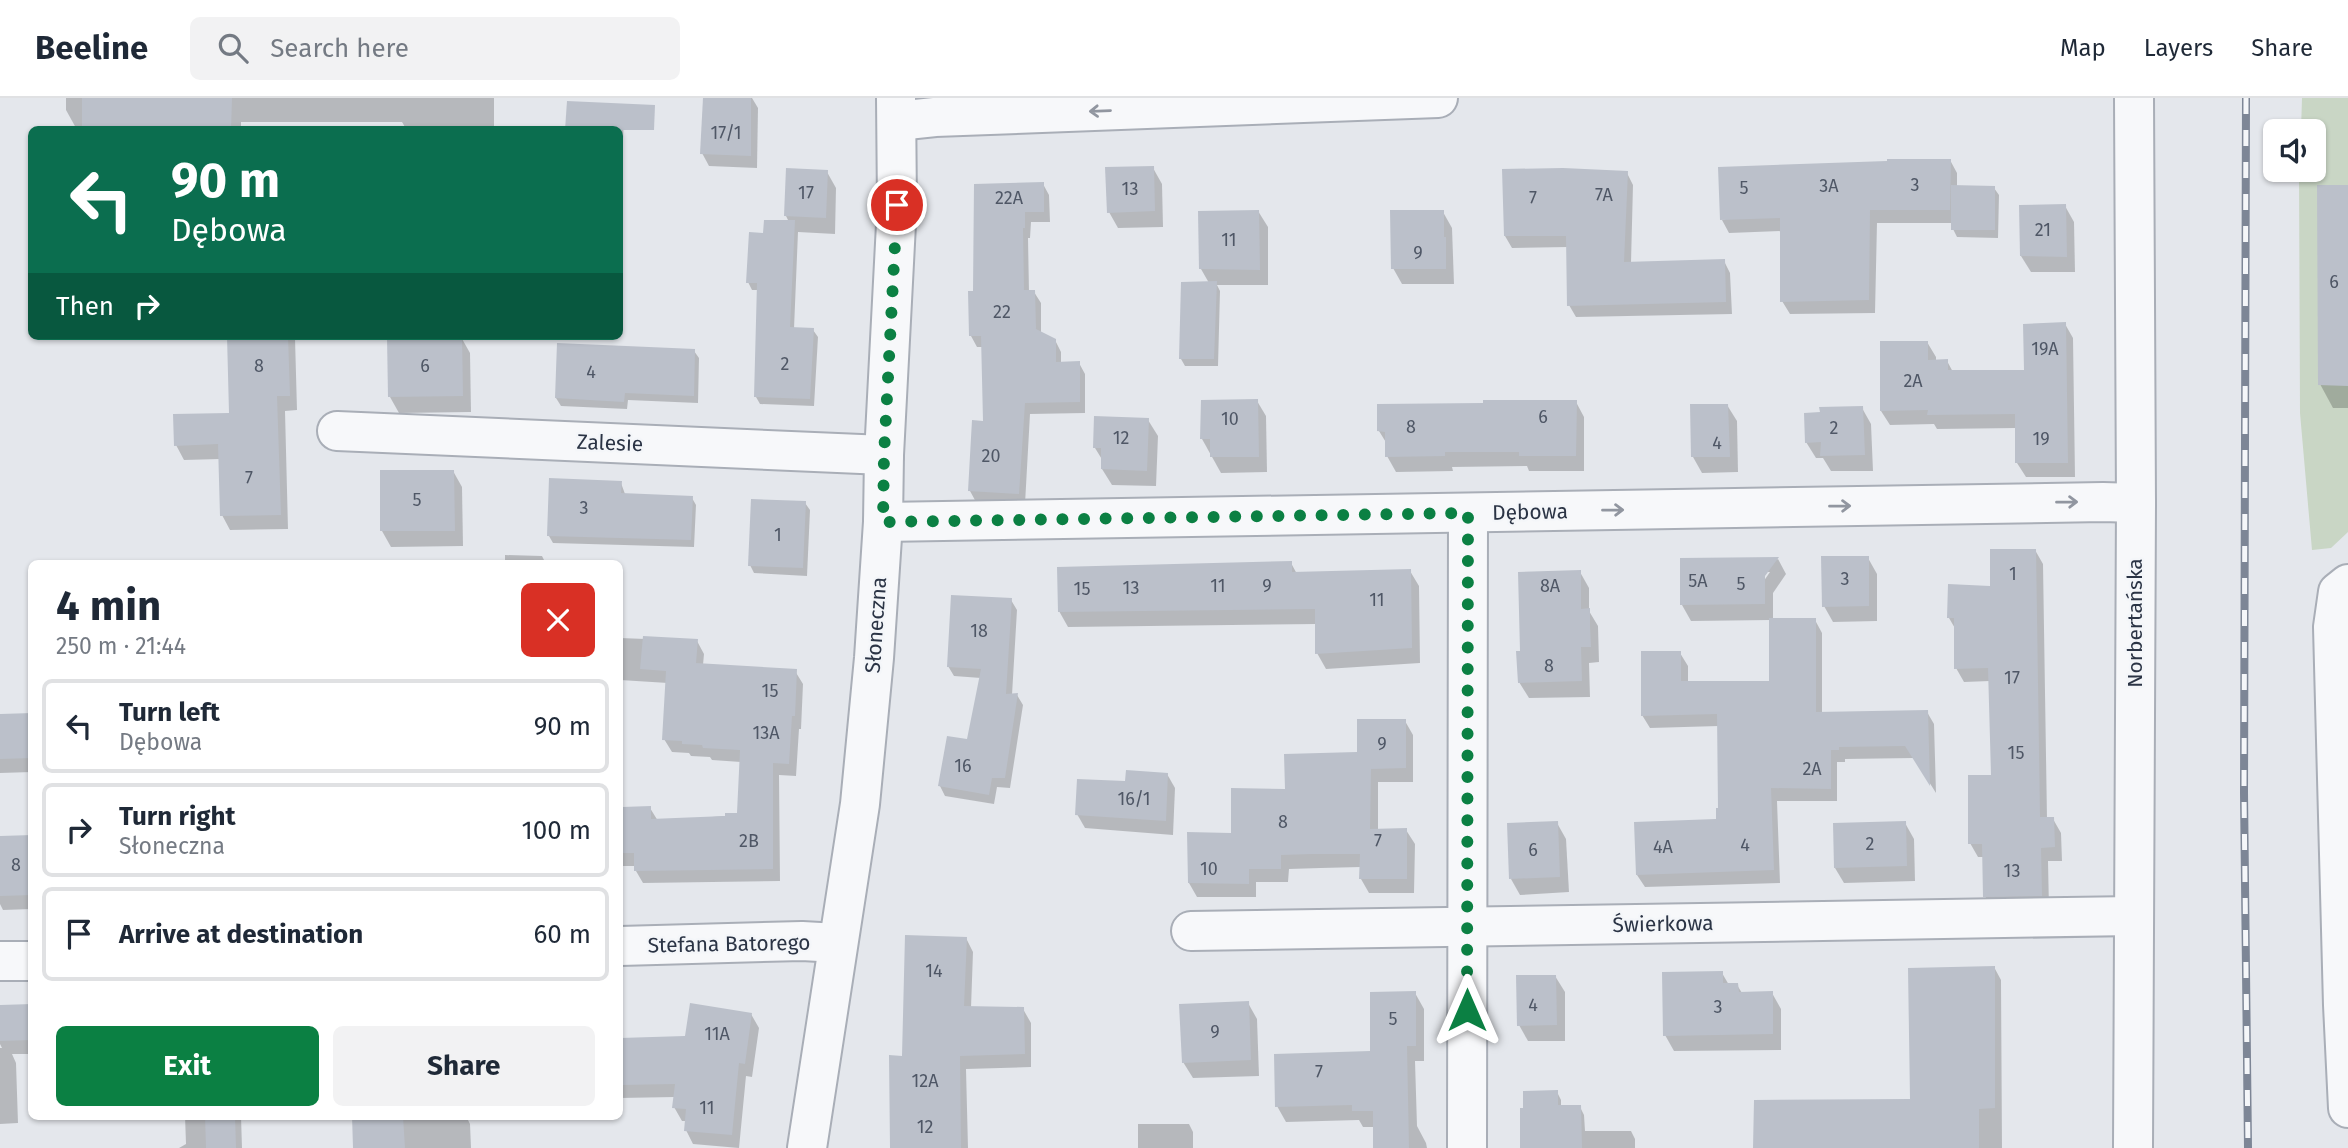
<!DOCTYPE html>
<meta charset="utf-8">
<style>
:root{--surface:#fff;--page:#f2f2f3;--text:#1f2937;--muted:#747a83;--line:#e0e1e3;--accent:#0b8043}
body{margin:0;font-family:"Fira Sans",sans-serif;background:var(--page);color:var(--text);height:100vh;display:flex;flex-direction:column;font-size:26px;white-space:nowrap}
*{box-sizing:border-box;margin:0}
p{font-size:23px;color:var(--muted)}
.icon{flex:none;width:38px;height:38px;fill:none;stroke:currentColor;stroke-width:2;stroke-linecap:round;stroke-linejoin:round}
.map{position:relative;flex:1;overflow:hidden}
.drawer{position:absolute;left:28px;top:462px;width:595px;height:560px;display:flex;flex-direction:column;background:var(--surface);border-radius:10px;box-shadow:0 2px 5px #0004}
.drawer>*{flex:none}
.top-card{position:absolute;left:28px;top:28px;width:595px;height:214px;border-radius:10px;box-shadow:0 2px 5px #0004;background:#0b6e4f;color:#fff;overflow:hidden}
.tools{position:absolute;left:2263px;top:21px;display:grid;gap:14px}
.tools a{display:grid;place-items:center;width:63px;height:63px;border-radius:10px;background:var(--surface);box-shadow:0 2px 5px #0004;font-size:35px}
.pin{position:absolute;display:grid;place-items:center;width:60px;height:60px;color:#fff;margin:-30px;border:4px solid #fff;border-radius:50%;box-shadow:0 2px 7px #0007}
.me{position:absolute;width:77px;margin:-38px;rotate:0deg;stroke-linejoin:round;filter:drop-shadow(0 0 5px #0008)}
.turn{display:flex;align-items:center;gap:24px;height:147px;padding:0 28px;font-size:32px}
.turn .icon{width:91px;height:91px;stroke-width:2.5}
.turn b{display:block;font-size:49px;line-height:60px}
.then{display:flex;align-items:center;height:66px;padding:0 28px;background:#0003;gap:14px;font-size:26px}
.round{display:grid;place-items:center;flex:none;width:74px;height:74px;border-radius:10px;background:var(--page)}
.summary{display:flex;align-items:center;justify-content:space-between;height:119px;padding:0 28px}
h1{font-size:42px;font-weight:700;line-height:52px}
.primary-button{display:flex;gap:14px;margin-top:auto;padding:14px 28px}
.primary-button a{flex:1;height:80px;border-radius:10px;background:var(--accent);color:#fff;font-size:28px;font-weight:700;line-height:80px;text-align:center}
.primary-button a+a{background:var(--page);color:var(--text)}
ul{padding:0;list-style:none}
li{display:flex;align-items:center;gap:21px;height:94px;margin:0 14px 10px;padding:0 14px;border:4px solid var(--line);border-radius:10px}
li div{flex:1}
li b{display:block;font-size:26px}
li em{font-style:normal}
header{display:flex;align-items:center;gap:42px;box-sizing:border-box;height:98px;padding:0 35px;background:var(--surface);border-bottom:2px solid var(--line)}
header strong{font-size:33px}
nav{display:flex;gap:38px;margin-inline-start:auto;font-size:24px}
.search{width:490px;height:63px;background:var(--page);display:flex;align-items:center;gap:18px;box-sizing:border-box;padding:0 24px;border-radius:10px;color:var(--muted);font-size:26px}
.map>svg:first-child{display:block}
</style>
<header>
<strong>Beeline</strong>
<div class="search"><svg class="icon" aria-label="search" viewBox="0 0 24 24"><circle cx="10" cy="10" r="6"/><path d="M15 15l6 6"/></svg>Search here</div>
<nav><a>Map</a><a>Layers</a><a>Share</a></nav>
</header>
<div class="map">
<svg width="2348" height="1050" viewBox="0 0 2348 1050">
<rect width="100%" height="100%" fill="#e4e7ec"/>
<polygon fill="#c9d6c5" points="2302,0 2348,0 2348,434 2331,450 2312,452 2300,315 2299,72 2314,72 2314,33 2301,33"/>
<g fill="#0003" fill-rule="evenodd">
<polygon points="66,0 494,0 494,29 405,29 402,24 241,24 241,32 83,32 76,30 66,12"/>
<polygon points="705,0 752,0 758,10 757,70 709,68 702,55"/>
<polygon points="624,20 620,106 620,32"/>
<polygon points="1950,62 1957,75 1957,89 1994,90 1999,97 1998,140 1957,139 1953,131 1953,125 1877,125 1875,215 1790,216 1782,203 1782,133 1729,135 1722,122"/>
<polygon points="1153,70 1162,86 1163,129 1118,130 1109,114"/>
<polygon points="827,74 836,90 835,136 798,134 794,231 813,232 818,239 814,308 760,306 756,299 759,192 752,192 748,184 765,136 789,124 786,118"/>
<polygon points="1627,75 1633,87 1631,165 1724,163 1730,175 1732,216 1576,219 1569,207 1568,149 1512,150 1505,138"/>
<polygon points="1043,86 1049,97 1050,124 1031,124 1030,140 1028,140 1029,194 1034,194 1041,205 1041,235 1055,242 1061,254 1061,266 1079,265 1085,276 1085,315 1030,316 1025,406 976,404 970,393 985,324 983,249 977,249 971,238 975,195 975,88"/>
<polygon points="2348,89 2348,310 2333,310 2320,286"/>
<polygon points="2065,108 2074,124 2075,174 2031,174 2021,158"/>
<polygon points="1258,113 1268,129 1268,187 1217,187 1220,193 1218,268 1185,268 1181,261 1209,185 1201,171"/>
<polygon points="1443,114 1452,130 1454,186 1402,186 1393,170"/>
<polygon points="2065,226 2073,240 2075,379 2026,379 2017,365 2017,330 1937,331 1934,326 1890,327 1881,313 1927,244 1936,259 1936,264 1947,263 1953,274 2026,273"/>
<polygon points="229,238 295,240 297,312 285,313 288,431 230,432 222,417 220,361 184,362 176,347 231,316"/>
<polygon points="461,239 470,255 471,314 399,315 390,299"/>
<polygon points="694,253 699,260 698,305 628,302 627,311 561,308 556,300"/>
<polygon points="1257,303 1266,318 1267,374 1221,375 1202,341"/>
<polygon points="1576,304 1584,319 1584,373 1529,373 1527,368 1452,369 1453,373 1396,374 1387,358 1387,346 1379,333"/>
<polygon points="1727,307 1737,323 1738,374 1702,375 1693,359"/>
<polygon points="1862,310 1871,326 1873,373 1831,373 1823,360 1816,360 1806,344"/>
<polygon points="1096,320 1148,322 1158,338 1156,388 1112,387 1102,371 1103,363 1095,350"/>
<polygon points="453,373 462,389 463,448 391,449 382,433"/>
<polygon points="621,385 625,396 692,400 696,407 694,449 553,445 549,438"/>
<polygon points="805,405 810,412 807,478 754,475 750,467"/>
<polygon points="2035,452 2043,466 2047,721 2053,721 2061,735 2062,763 2048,763 2049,811 1993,812 1985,798 1984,759 1978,759 1970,745 1993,679 1990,583 1964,584 1956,570 1956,532 1949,520 1992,489"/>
<polygon points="505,457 542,458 546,466 505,466"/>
<polygon points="1868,460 1877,476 1877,523 1833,524 1824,508"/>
<path d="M1778,461L1786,476L1773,495V522H1815L1822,535V615L1927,614L1934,626L1936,695L1914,660L1845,661V664H1837V703H1777L1780,785L1645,789L1637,777L1718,723L1719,628L1650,630L1642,617L1680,555L1688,568V585L1771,584V522L1691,523L1682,507ZM1766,474H1770L1761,487Z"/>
<polygon points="1291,465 1297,476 1410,473 1419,488 1420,565 1326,571 1317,555 1317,526 1068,529 1059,513"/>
<polygon points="1580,474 1589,490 1589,513 1598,528 1599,564 1589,565 1590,599 1529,600 1519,584"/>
<polygon points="1011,502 1017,512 1012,597 1017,597 1023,607 1010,690 997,689 994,706 945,698 940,688 969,643 981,580 954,578 948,568"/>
<polygon points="620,540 697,543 704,556 703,567 795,573 803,586 801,631 799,631 796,678 779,677 780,783 643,785 636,773 635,768 620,768 620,723 624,724 650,710 658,723 739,717 741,664 712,662 710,659 691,658 689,655 672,654 664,641 668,585 620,582"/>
<polygon points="32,617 32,674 0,675 0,618"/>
<polygon points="1405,623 1413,637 1413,684 1378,684 1378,732 1406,732 1415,746 1414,795 1369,795 1361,781 1361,769 1321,770 1289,771 1288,784 1256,784 1256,799 1197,799 1189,785 1232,736 1287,693 1359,656"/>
<polygon points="1167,676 1175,690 1173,737 1085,730 1077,716 1127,685"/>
<polygon points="1557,725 1566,741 1569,794 1520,797 1511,781"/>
<polygon points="1905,725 1914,741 1915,783 1844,785 1835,770"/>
<polygon points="32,739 32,811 3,812 0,806 0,740"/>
<polygon points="966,840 973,854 971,910 1023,911 1031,925 1031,969 966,971 968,1050 892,1050 903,959"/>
<polygon points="1994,869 2001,882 2002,1050 1755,1050 1912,1003"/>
<polygon points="1722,875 1729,887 1737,887 1742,895 1772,895 1781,911 1781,952 1674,953 1665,937"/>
<polygon points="1555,878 1565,894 1565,943 1528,943 1519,927"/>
<polygon points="1415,895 1424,911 1424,963 1415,963 1417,1028 1426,1045 1427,1050 1375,1050 1375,1029 1363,1029 1359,1022 1286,1024 1277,1008 1372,954"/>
<polygon points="1248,905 1257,921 1259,978 1193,980 1183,964"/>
<polygon points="32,908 32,956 12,956 16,965 18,1025 0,1026 0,950 2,950 0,946 0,909"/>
<polygon points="751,916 759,930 752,979 746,978 739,1050 693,1046 686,1032 687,1023 682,1023 674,1009 675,999 620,1000 620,941 686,939"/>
<polygon points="1557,994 1561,1002 1561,1009 1580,1009 1584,1017 1585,1033 1631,1033 1635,1041 1635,1050 1522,1050"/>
<polygon points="185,1018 241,1018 242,1050 179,1050 186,1046"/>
<polygon points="354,1018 466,1018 470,1026 471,1050 355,1050"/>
<polygon points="1138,1026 1189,1026 1193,1034 1193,1050 1138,1050"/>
</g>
<g fill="#bbc0ca">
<polygon points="82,0 232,0 231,32 82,32"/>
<polygon points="703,0 751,0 751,58 700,56"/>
<polygon points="567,3 655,7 654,32 565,32"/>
<polygon points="1887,61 1951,61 1950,112 1870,112 1869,202 1780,204 1780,120 1720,122 1718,69 1887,63"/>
<polygon points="1154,68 1155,113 1107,115 1105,69"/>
<polygon points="786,70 828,72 826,120 784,118"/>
<polygon points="1563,70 1628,73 1624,164 1725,161 1726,204 1567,208 1566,138 1504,138 1502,71"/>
<polygon points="1044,84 1044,114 1025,114 1025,130 1023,130 1024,192 1035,192 1036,231 1056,241 1056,264 1080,263 1080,304 1025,305 1019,396 968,393 972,322 983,323 981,238 969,238 968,193 973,193 974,86"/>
<polygon points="1951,87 1995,88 1995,132 1951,132"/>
<polygon points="2317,87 2348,87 2348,288 2318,287"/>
<polygon points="2066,106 2067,159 2020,158 2019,107"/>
<polygon points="1259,112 1260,172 1199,171 1198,113"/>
<polygon points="1390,112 1444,112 1444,139 1446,139 1446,171 1391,171"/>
<polygon points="764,122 795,122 790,229 814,230 810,301 754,299 757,185 746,185 749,134 763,135"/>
<polygon points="1217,183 1214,261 1179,261 1181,184"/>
<polygon points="2066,224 2068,365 2015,365 2015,316 1927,317 1928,312 1880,313 1880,243 1928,243 1928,262 1948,261 1948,272 2024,272 2023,226"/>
<polygon points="227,238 288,238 290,298 277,298 281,417 220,418 218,346 174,348 173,316 229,315"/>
<polygon points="387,238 462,238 463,298 388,299"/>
<polygon points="557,245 695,251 694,298 625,295 624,304 555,300"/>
<polygon points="1258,301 1259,359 1210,359 1210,341 1200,341 1201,302"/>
<polygon points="1483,302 1577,302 1576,358 1519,358 1519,354 1445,354 1445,358 1385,359 1385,334 1377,333 1377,306 1483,305"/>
<polygon points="1690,306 1728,306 1730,359 1691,359"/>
<polygon points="1863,308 1865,357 1820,358 1821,344 1805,345 1804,315 1820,314 1819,309"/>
<polygon points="1094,318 1149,320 1147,373 1101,371 1101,350 1093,350"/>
<polygon points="380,372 454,372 455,433 380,433"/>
<polygon points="549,380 622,383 621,395 693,398 691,442 547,438"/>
<polygon points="751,401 806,403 803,470 748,468"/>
<polygon points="1990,451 2036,451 2040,719 2054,719 2055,749 2041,750 2042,798 1983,799 1982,746 1968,746 1968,677 1991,677 1988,570 1954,571 1954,520 1947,520 1948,486 1990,488"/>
<polygon points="1821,458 1869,458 1869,508 1822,509"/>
<polygon points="1779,459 1765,478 1765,506 1680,507 1680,460"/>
<polygon points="1292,463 1292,474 1411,471 1412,550 1315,556 1315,511 1058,514 1057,469"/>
<polygon points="1581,472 1581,511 1590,510 1590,528 1591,549 1581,549 1582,583 1518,585 1516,553 1520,553 1518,474"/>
<polygon points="951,497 1012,500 1006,596 1018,595 1005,680 992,680 989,697 938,688 947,638 967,641 981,571 947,569"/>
<polygon points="1769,520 1816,520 1816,614 1928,612 1930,688 1905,648 1839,649 1839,652 1831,652 1831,691 1771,690 1774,772 1636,777 1634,724 1716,721 1716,710 1718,710 1717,616 1641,618 1641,553 1681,553 1681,583 1769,583"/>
<polygon points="643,538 698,541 696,565 797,571 795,618 792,618 789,666 773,665 773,771 634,773 634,755 620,755 620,722 622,722 622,709 651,708 651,721 725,718 725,715 737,715 740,652 703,650 702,647 682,646 682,643 662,642 666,573 640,571"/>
<polygon points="32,615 32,660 0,661 0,616"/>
<polygon points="1357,621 1406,621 1406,670 1371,671 1370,731 1407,730 1407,781 1359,781 1360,756 1312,756 1281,757 1281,771 1249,771 1249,786 1188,785 1187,734 1231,735 1231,690 1285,691 1284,656 1357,654"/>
<polygon points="1126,672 1168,675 1166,723 1075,717 1077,681 1125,683"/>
<polygon points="1558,723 1560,779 1509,781 1507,725"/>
<polygon points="1906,723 1907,768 1834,770 1833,725"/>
<polygon points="32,737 32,797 0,798 0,738"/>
<polygon points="905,837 967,839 964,908 1024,909 1025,956 960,958 961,1050 890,1050 889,957 902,958"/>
<polygon points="1995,868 1995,1010 1979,1011 1979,1050 1753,1050 1754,1002 1910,1001 1908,870"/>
<polygon points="1723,873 1723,885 1738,885 1739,894 1773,893 1773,936 1663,938 1662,874"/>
<polygon points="1516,877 1556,877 1557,927 1517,928"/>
<polygon points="1416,893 1416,948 1407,948 1409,1050 1373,1050 1373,1013 1352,1013 1352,1007 1275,1009 1274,956 1370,953 1370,894"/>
<polygon points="1249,903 1251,962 1182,965 1179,906"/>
<polygon points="690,905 752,915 745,966 739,965 732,1037 684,1033 686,1011 672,1010 675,986 620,987 620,940 685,938"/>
<polygon points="32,906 32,942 0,943 0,907"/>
<polygon points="1558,992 1558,1007 1581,1007 1582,1050 1520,1050 1520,1010 1523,1010 1523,993"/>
<polygon points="205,1018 235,1018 236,1050 206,1050"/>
<polygon points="352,1018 403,1018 405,1050 353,1050"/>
</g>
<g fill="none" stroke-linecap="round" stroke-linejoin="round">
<g stroke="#a9aeb7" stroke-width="42">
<g id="minor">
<polyline points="897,23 935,19 1438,0"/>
<polyline points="337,333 884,357"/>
<polyline points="883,424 2103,404 2136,405"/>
<polyline points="2348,486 2338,494 2333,529 2343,907 2348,1010"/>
<polyline points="1191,833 2134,818"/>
<polyline points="620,848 802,843 838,845"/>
<polyline points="0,863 32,863"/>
<polyline points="807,1050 860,706 874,560 883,424 884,357 897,107 896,0"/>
<polyline points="1467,1050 1468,415"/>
<polyline points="2133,1050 2136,405 2134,0"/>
</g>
</g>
<use href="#minor" stroke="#f7f8fa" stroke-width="38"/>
<g stroke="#7d8696" stroke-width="8">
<polyline id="rail" points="2246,0 2244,695 2248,1050"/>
</g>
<use href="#rail" stroke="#f4f6f9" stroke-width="5" stroke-dasharray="16" stroke-linecap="butt"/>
</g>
<defs><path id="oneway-shaft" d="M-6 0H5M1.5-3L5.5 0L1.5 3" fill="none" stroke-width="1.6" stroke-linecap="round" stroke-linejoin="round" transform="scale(1.75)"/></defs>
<g stroke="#9196a0">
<use href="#oneway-shaft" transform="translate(1100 13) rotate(178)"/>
<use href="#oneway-shaft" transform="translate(2067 404) rotate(-1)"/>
<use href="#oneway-shaft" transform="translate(1840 408) rotate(-1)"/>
<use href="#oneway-shaft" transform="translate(1613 412) rotate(-1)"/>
</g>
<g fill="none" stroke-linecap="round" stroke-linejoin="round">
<polyline stroke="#0b8043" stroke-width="12" stroke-dasharray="0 21.6" points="897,107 884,357 883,424 1468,415 1467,912"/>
</g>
<g text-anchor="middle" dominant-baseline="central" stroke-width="5" stroke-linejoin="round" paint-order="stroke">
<g font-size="18" fill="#4f5766">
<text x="726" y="35">17/1</text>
<text x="1915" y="87">3</text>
<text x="1829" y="88">3A</text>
<text x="1744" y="90">5</text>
<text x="1130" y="91">13</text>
<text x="806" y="95">17</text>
<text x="1604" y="97">7A</text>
<text x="1009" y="100">22A</text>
<text x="1533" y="100">7</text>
<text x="2043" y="132">21</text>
<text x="1229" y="142">11</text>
<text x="1418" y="155">9</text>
<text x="2334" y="184">6</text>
<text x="1002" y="214">22</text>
<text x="2045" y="251">19A</text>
<text x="785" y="266">2</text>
<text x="259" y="268">8</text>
<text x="425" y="268">6</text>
<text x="591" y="274">4</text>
<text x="1913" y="283">2A</text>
<text x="1543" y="319">6</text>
<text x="1230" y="321">10</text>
<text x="1411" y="329">8</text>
<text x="1834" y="330">2</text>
<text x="1121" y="340">12</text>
<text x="2041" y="341">19</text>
<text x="1717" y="345">4</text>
<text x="991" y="358">20</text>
<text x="249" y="380">7</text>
<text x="417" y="402">5</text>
<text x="584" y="410">3</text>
<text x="778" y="437">1</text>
<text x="2013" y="476">1</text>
<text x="1845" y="481">3</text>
<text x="1698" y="483">5A</text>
<text x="1741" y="486">5</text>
<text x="1218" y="488">11</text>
<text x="1267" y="488">9</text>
<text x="1550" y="488">8A</text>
<text x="1131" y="490">13</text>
<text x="1082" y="491">15</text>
<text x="1377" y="502">11</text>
<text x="979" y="533">18</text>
<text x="1549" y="568">8</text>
<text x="2012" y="580">17</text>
<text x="770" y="593">15</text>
<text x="766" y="635">13A</text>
<text x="1382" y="646">9</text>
<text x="2016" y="655">15</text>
<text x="963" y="668">16</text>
<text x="1812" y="671">2A</text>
<text x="1134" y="701">16/1</text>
<text x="1283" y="724">8</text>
<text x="749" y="743">2B</text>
<text x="1378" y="743">7</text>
<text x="1870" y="746">2</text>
<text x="1745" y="747">4</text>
<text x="1663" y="749">4A</text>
<text x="1533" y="752">6</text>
<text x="16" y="767">8</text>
<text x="1209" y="771">10</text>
<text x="2012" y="773">13</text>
<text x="934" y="873">14</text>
<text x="1533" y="907">4</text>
<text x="1718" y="909">3</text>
<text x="1393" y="921">5</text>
<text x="1215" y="934">9</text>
<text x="717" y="936">11A</text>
<text x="1319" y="974">7</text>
<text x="925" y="983">12A</text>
<text x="707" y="1010">11</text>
<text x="925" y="1029">12</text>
</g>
<g font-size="21" fill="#2b3445" stroke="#f4f6f9">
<text transform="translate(610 345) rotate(2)">Zalesie</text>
<text transform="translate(1530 414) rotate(-1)">Dębowa</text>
<text transform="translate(2135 525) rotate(-90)">Norbertańska</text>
<text transform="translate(876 527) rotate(-86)">Słoneczna</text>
<text transform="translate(1663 826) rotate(-1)">Świerkowa</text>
<text transform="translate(729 846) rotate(-1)">Stefana Batorego</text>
</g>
</g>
</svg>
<div class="tools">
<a><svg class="icon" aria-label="sound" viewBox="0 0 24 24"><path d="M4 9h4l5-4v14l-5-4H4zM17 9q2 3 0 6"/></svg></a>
</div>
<div class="pin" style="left:897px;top:107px;background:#d93025"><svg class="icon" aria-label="arrive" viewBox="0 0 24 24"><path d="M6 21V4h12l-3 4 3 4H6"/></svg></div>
<svg class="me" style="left:1467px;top:912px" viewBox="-20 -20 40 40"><path d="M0-17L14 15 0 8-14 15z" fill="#0b8043" stroke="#fff" stroke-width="4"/></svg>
<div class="top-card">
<div class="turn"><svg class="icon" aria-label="left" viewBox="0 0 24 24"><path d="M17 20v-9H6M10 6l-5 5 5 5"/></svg><div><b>90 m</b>Dębowa</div></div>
<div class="then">Then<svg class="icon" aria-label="right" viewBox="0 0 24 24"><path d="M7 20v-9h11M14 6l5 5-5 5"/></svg></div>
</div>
<section class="drawer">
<div class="summary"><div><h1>4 min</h1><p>250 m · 21:44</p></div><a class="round" style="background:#d93025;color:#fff"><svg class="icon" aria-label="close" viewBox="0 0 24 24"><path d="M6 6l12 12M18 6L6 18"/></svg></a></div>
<ul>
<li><svg class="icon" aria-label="left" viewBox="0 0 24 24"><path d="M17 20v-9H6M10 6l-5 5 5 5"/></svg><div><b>Turn left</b><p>Dębowa</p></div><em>90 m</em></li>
<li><svg class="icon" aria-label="right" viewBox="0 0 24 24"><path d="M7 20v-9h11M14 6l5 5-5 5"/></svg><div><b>Turn right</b><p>Słoneczna</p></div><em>100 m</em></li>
<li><svg class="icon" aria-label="arrive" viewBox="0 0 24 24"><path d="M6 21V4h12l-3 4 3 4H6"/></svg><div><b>Arrive at destination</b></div><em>60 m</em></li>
</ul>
<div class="primary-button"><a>Exit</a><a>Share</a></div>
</section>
</div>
